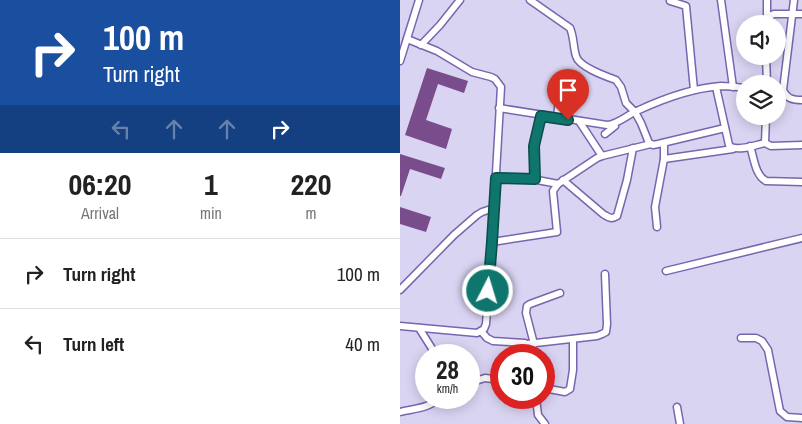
<!DOCTYPE html>
<style>
:root{--surface:#fff;--page:#f2f2f2;--text:#222;--muted:#767676;--line:#e0e0e0}
body{margin:0;font-family:"Archivo Narrow",sans-serif;background:var(--page);color:var(--text);height:100vh;display:flex;flex-direction:column;font-size:19px;white-space:nowrap}
*{box-sizing:border-box;margin:0}
p{font-size:16px;color:var(--muted)}
.icon{flex:none;width:28px;height:28px;fill:none;stroke:currentColor;stroke-width:2;stroke-linecap:round;stroke-linejoin:round}
.map{position:relative;flex:1;overflow:hidden}
.side{display:flex;flex-direction:column;background:var(--surface);width:400px}
.side>*{flex:none}
.hud{background:#1a4fa0;color:#fff;overflow:hidden}
.buttons{position:absolute;left:336px;top:15px;display:grid;gap:10px}
.buttons a{display:grid;place-items:center;width:50px;height:50px;border-radius:50%;background:var(--surface);box-shadow:0 2px 12px #0003;font-size:25px}
.speed{position:absolute;left:15px;top:344px;display:flex;gap:10px;font-size:25px;font-weight:700;text-align:center}
.speed>*{display:grid;place-content:center;width:65px;height:65px;border-radius:50%;background:var(--surface);box-shadow:0 2px 12px #0003;line-height:1}
.speed small{font-size:12px;font-weight:400}
.speed .limit{border:8px solid #d22;background:#fff;color:#111}
.pin{position:absolute;display:grid;place-items:center;width:42px;height:42px;color:#fff;margin:-51px -21px;border-radius:50% 50% 50% 0;rotate:-45deg;box-shadow:0 0 5px #0007}
.pin .icon{rotate:45deg}
.me{position:absolute;width:55px;margin:-28px;rotate:5deg;stroke-linejoin:round;filter:drop-shadow(0 0 4px #0008)}
.turn{display:flex;align-items:center;gap:18px;height:105px;padding:0 20px;font-size:22px}
.turn .icon{width:65px;height:65px;stroke-width:2.5}
.turn b{display:block;font-size:35px;line-height:42px}
.lanes{display:flex;align-items:center;height:48px;padding:0 20px;background:#0003;justify-content:center;gap:25px;direction:ltr}
.lanes .off{opacity:.35}
.eta{display:flex;justify-content:space-evenly;align-items:center;height:85px;text-align:center}
.eta b{font-size:30px;font-weight:800;line-height:35px}
ul{padding:0;list-style:none}
li{display:flex;align-items:center;gap:15px;height:70px;padding:0 20px;border-top:1px solid var(--line)}
li div{flex:1}
li b{display:block;font-size:19px}
li em{font-style:normal}
main{display:flex;flex:1;min-height:0}
.map>svg:first-child{display:block}
</style>
<main>
<section class="side">
<div class="hud">
<div class="turn"><svg class="icon" aria-label="right" viewBox="0 0 24 24"><path d="M7 20v-9h11M14 6l5 5-5 5"/></svg><div><b>100 m</b>Turn right</div></div>
<div class="lanes"><svg class="icon off" aria-label="left" viewBox="0 0 24 24"><path d="M17 20v-9H6M10 6l-5 5 5 5"/></svg><svg class="icon off" aria-label="ahead" viewBox="0 0 24 24"><path d="M12 20V5M6 11l6-6 6 6"/></svg><svg class="icon off" aria-label="ahead" viewBox="0 0 24 24"><path d="M12 20V5M6 11l6-6 6 6"/></svg><svg class="icon" aria-label="right" viewBox="0 0 24 24"><path d="M7 20v-9h11M14 6l5 5-5 5"/></svg></div>
</div>
<div class="eta">
<div><b>06:20</b><p>Arrival</p></div>
<div><b>1</b><p>min</p></div>
<div><b>220</b><p>m</p></div>
</div>
<ul>
<li><svg class="icon" aria-label="right" viewBox="0 0 24 24"><path d="M7 20v-9h11M14 6l5 5-5 5"/></svg><div><b>Turn right</b></div><em>100 m</em></li>
<li><svg class="icon" aria-label="left" viewBox="0 0 24 24"><path d="M17 20v-9H6M10 6l-5 5 5 5"/></svg><div><b>Turn left</b></div><em>40 m</em></li>
</ul>
</section>
<div class="map">
<svg width="402" height="424" viewBox="0 0 402 424">
<rect width="100%" height="100%" fill="#dad4f3"/>
<g fill="#794c8c">
<polygon points="27,68 68,81 64,93 38,84 26,120 52,129 46,149 5,135"/>
<polygon points="0,154 45,168 41,179 10,169 1,196 0,196"/>
<polygon points="0,207 31,217 26,232 0,224"/>
</g>
<g fill="none" stroke-linecap="round" stroke-linejoin="round">
<g stroke="#7965ad" stroke-width="9">
<g id="minor">
<path d="M130,0L170,28C174,37 173,46 176,56C179,67 205,76 216,80L221,87L226,103L235,112L241,123L249,143L253,145L258,144L325,128"/>
<polyline points="321,0 333,87"/>
<path d="M394,0L383,90C387,99 393,100 402,100"/>
<polyline points="270,1 286,6 294,90"/>
<polyline points="367,17 367,0"/>
<polyline points="366,24 367,17 374,14 402,14"/>
<polyline points="21,45 40,25 60,0"/>
<polyline points="366,56 367,84"/>
<polyline points="0,61 19,0"/>
<path d="M316,87L329,145L331,147C341,151 355,145 365,143"/>
<path d="M99,108L207,125C219,124 228,114 239,110C265,98 292,88 321,86C329,86 337,87 345,88"/>
<polyline points="366,116 365,143 371,146 402,145"/>
<polyline points="157,118 161,78"/>
<polyline points="179,121 202,156"/>
<polyline points="205,134 215,126 214,124"/>
<path d="M350,146C354,158 355,175 366,181L402,182"/>
<polyline points="264,159 333,149"/>
<polyline points="96,178 132,179 158,184"/>
<polyline points="135,179 134,146 141,116"/>
<path d="M163,180L203,214C208,217 211,220 217,216L227,180L233,148"/>
<polyline points="257,227 255,207 264,159 264,143"/>
<polyline points="92,242 157,232 153,191 158,184 197,158 202,156 251,144"/>
<polyline points="266,271 402,238"/>
<polyline points="0,290 54,235 77,215 82,212 94,208"/>
<polyline points="0,326 77,333 84,329 86,324 92,242 101,87 95,79 91,77 72,72 37,51 7,39"/>
<polyline points="19,328 36,355"/>
<path d="M81,331L87,338L93,341L125,343C130,346 131,349 132,355"/>
<polyline points="341,338 356,338 362,341 368,350 380,411 387,417 402,418"/>
<polyline points="127,344 197,336 202,334 206,332 207,324 205,274"/>
<polyline points="134,344 126,313 127,306 130,304 160,293"/>
<polyline points="69,383 85,378 101,380"/>
<polyline points="144,388 165,392 170,389 173,370 173,339"/>
<polyline points="136,398 138,415 145,424"/>
<polyline points="277,407 280,424"/>
<path d="M0,412C11,409 32,408 38,398"/>
</g>
</g>
<use href="#minor" stroke="#fff" stroke-width="6"/>
</g>
<g fill="none" stroke-linecap="round" stroke-linejoin="round">
<g stroke="#0a4d48" stroke-width="12">
<polyline id="route" points="88,291 92,242 96,178 135,179 134,146 141,116 168,120"/>
</g>
<use href="#route" stroke="#0f766e" stroke-width="9"/>
</g>
</svg>
<div class="buttons">
<a><svg class="icon" aria-label="sound" viewBox="0 0 24 24"><path d="M4 9h4l5-4v14l-5-4H4zM17 9q2 3 0 6"/></svg></a>
<a><svg class="icon" aria-label="layers" viewBox="0 0 24 24"><path d="M12 4l9 5-9 5-9-5zM3 14l9 5 9-5"/></svg></a>
</div>
<div class="speed"><div>28<small>km/h</small></div><div class="limit">30</div></div>
<div class="pin" style="left:168px;top:120px;background:#d93025"><svg class="icon" aria-label="arrive" viewBox="0 0 24 24"><path d="M6 21V4h12l-3 4 3 4H6"/></svg></div>
<svg class="me" style="left:88px;top:291px" viewBox="-20 -20 40 40"><circle r="17" fill="#0f766e" stroke="#fff" stroke-width="3"/><path d="M0-11L8 9 0 5-8 9z" fill="#fff"/></svg>
</div>
</main>
